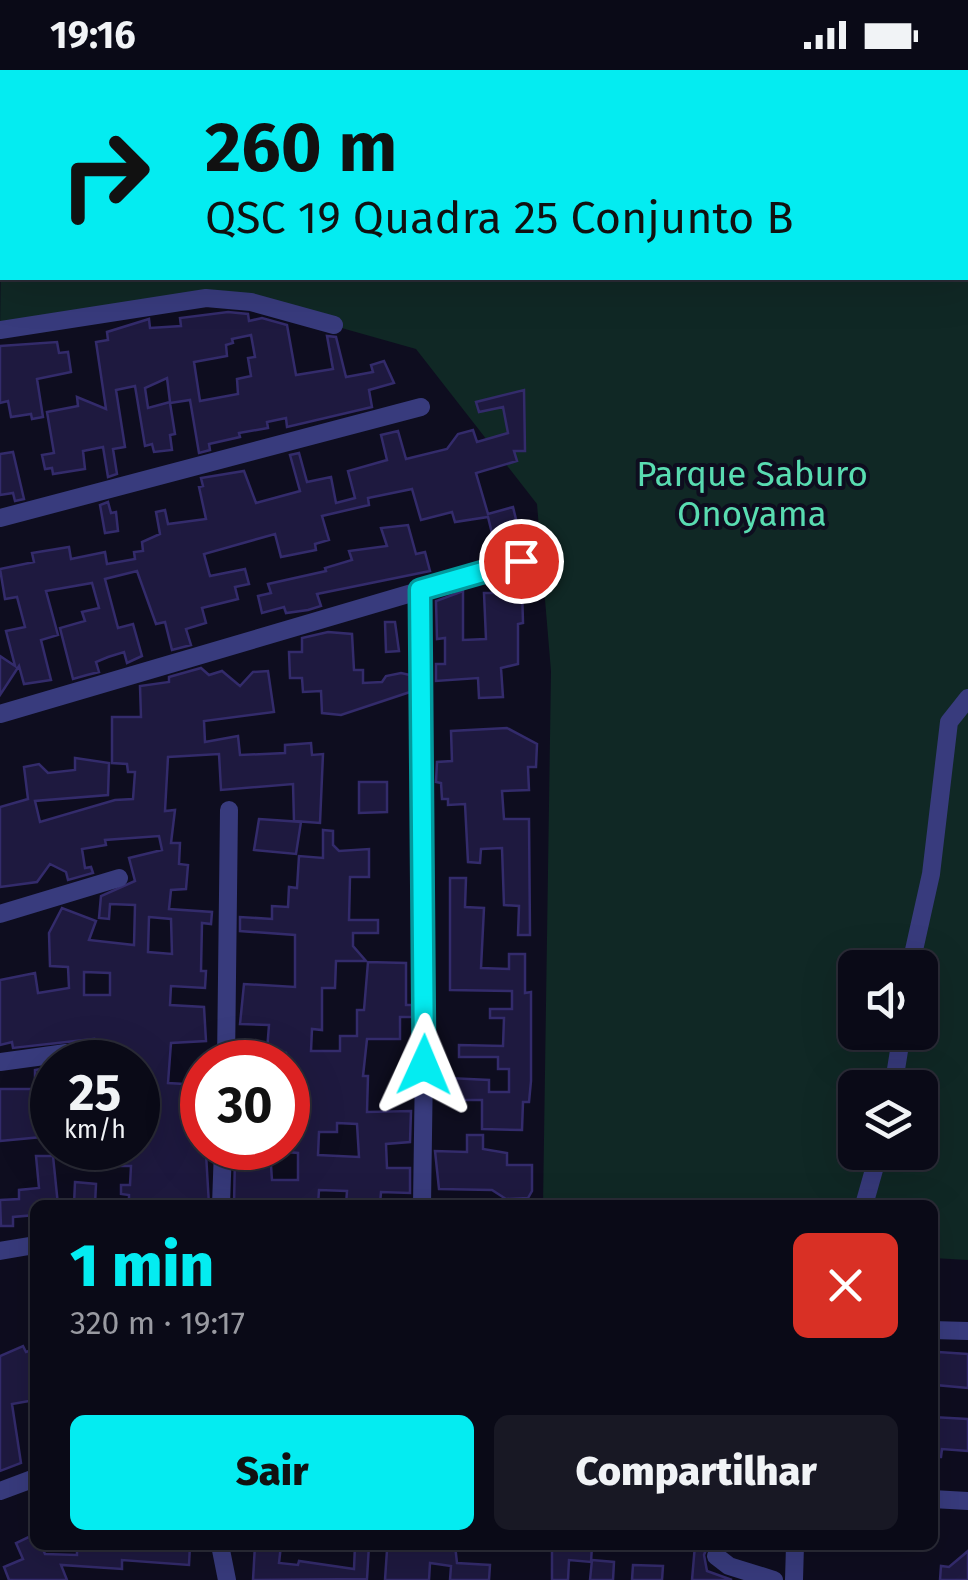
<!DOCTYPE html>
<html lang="pt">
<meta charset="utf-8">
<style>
:root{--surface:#0a0a17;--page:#181824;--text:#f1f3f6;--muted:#999aa1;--line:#2a2b36;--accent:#04ecf1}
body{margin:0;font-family:"Fira Sans",sans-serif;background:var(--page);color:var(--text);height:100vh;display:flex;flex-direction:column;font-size:38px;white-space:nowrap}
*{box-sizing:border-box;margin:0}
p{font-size:32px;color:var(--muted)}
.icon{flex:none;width:55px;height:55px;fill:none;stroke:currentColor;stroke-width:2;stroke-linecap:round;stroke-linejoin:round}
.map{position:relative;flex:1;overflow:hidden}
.drawer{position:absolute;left:30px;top:1130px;width:908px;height:350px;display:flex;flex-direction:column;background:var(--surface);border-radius:15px;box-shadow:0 10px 40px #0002,0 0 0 2px var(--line)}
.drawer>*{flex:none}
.top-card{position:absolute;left:0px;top:0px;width:970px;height:210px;box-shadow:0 10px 40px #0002,0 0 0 2px var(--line);background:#04ecf1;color:#111;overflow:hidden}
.controls{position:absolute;left:838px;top:880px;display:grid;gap:20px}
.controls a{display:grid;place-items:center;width:100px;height:100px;border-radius:15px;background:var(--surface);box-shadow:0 10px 40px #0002,0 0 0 2px var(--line);font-size:50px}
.speed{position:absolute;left:30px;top:970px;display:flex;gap:20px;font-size:50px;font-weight:700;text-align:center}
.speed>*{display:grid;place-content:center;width:130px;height:130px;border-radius:50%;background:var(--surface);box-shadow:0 10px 40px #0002,0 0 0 2px var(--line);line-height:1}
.speed small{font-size:25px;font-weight:400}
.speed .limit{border:15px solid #d22;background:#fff;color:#111}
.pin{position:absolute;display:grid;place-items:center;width:85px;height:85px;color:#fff;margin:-42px;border:5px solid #fff;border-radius:50%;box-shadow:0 2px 10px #0007}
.me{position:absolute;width:110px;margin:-55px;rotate:1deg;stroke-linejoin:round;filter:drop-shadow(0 0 8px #0008)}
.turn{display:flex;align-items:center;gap:35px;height:210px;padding:0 40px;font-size:45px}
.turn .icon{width:130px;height:130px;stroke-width:2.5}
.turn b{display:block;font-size:70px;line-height:85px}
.round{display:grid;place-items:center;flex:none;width:105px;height:105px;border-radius:15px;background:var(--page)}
.overview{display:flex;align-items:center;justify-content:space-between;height:170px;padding:0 40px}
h1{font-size:60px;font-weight:800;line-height:75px;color:var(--accent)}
.cta{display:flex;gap:20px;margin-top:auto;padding:20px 40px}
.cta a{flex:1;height:115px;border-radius:15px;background:var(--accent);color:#111;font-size:40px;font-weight:800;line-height:115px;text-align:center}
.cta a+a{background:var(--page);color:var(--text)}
.status{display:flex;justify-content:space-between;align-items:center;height:70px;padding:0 50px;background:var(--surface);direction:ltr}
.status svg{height:28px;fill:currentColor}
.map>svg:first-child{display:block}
</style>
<div class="status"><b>19:16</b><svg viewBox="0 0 49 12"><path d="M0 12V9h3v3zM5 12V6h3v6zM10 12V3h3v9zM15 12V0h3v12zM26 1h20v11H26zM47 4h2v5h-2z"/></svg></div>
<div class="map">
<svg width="968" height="1510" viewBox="0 0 968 1510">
<rect width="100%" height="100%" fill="#0e0d1f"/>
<path fill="#102825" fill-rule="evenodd" d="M12,0H968V1190L933,1188L932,1135H543L551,601L537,434L416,279L214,222L0,264L2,94V208H968V2ZM855,898H920V962H855ZM855,1018H920V1082H855Z"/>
<g fill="#1e193f" stroke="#332b6b" stroke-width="2.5" fill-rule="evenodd">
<path d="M228,242L248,244L249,251L262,248L287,255L296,305L333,299L327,266L336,267L346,307L373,302L371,295L384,291L394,313L369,320L372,337L287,357L286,348L267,352L268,358L239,363L240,367L209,374L210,380L199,383L190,330L170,333L175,364L170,365L172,380L154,382L152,374L145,376L135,316L116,320L125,377L113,379L117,404L108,407L103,377L83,381L85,399L53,404L52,398L45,399L42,385L54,383L47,342L78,336L77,327L106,339L96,272L108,270L107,262L149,249L150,258L181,256L180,248ZM251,265L255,287L248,288L251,306L237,309L238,324L200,331L194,292L227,286L226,275L233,273L232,269ZM167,308L170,332L148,338L145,318Z"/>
<polygon points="57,272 59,283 68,282 71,302 37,309 43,347 32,349 31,344 11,347 8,331 0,333 0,276"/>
<polygon points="524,320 525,381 514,381 517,391 476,403 488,444 513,437 522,474 496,480 488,447 455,452 452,442 421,450 412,419 368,428 369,435 322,446 329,470 315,474 316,480 281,487 275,464 204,484 210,506 245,499 249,514 235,517 238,529 202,538 206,553 186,559 191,575 172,580 165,552 156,554 137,501 105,509 118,558 133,554 142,586 127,593 124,582 108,587 96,592 99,602 87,605 73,609 60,558 85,551 82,542 99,538 92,513 46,521 58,565 41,570 51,610 24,614 19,596 0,625 0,586 15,596 6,561 25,557 17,527 5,529 0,499 34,492 32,483 69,477 71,489 105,482 107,494 135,489 134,482 143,481 142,472 160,464 156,442 165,440 168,454 206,449 199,417 203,416 201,408 244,401 256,433 300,421 290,385 299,383 307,412 331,407 336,433 355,428 348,401 387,390 381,365 398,361 406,389 447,379 458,364 473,360 477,372 508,363 503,337 479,342 476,332"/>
<polygon points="13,382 24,429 15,431 13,423 0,425 0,384"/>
<polygon points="108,432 111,443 116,442 118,461 105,463 100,435"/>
<polygon points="408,455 416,484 425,482 430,501 317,524 321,536 308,540 286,543 284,537 262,543 258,526 271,523 268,514 326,501 325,498 352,490 349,481 387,476 381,458"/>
<polygon points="506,508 507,517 522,517 523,553 518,554 518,594 501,598 503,627 479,628 478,608 436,611 436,594 445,594 445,568 437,569 436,531 463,521 463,570 486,569 484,523 495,523 495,512"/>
<polygon points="385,552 395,552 399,581 386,582"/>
<polygon points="328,562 352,564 354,600 363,600 363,613 382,612 386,606 401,603 410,605 410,622 341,645 322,643 321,621 303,622 302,608 290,608 289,582 302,582 302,568"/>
<path d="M201,598L209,605L222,601L240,616L253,602L268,601L274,642L204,651L205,672L238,666L240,685L285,683V675L311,673L312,685L323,684L320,753L294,751L293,714L221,720L219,684L168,687L165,741L175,740L171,773H180L179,794L188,795L186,819L171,820L169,839L212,842L211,854L202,853L201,901H206L205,918L171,916L170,935L204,937L206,971L171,973L168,1013L202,1015L209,1135H129V1125L121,1124V1115H130L131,1096H110V1087H92L91,1096H76L72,1078H138V992H110V982L94,983V969L13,978L12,972L0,975V910L35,903L38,923L69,918L68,897L50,896L49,863L62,838L96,851L89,870L134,875L135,835L110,834L109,849L99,848L101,826L135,811L129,788L162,780L159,766L105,770L106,775L82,779L85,798L91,797L93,803L68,810L66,802L50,794L37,812L0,817V737L28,729L24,697L39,694L48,703L75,700V688L109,693L108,725L35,731L40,752L115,730L133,729L135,702H128L127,694L112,693V647H141L140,616L169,612V607ZM149,847L171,849L172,884L148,882ZM84,902L110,903V925H84Z"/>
<polygon points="507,658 537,674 536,697 528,697 529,720 502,721 504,749 529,749 530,865 518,865 519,836 504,835 502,778 481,779 480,793 468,792 465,734 448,735 448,729 442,729 441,713 436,712 437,692 452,691 451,661"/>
<polygon points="359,712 387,712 387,742 359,743"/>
<polygon points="259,749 301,752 296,784 254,780"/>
<path d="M323,760L333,761V775L339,781L369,779V807H350L349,850H378V863H353V876L366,891H336L335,918H322V960L312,959L311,981H340V966H357V940H364L368,892L406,893V935H412V947H400V969H367L363,1006H368L367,1042L411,1041L410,1072L386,1074L387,1098H410V1123L381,1122L380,1135H346L347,1121L319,1120L318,1135H234L235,1087H244V1079L270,1081L272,1110H298V1083L288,1082L286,983L267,981L269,955L240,954L244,914L295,917V865L240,861V847L272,849V836L288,837L289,817L297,818L299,786L323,788ZM337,1053L357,1054L359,1087L318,1085L319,1062H337Z"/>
<polygon points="450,808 466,808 465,837 484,838 481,898 509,899 509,884 525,884 525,923 531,922 531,1011 529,1032 523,1032 522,1060 482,1059 482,1030 441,1030 441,1018 449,1018 449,1008 489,1010 489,1022 509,1022 509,999 498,999 498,987 459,987 459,975 503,976 504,948 490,948 490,939 512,939 512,921 450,920"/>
<polygon points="52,997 52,1066 0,1071 0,1019 35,1019 35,1000"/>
<polygon points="467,1065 483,1065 483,1079 507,1083 507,1095 532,1095 532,1121 528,1128 506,1129 492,1120 439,1119 435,1081 467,1082"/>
<polygon points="36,1086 53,1086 58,1135 35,1135 35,1145 13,1147 13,1156 1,1156 0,1130 19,1129 19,1120 39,1118"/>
<polygon points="75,1112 96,1114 95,1135 74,1135"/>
<polygon points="23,1276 26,1282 32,1280 35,1330 12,1334 21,1393 0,1401 0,1286"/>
<polygon points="938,1282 968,1284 968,1318 936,1315"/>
<polygon points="932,1347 968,1349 968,1381 942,1379 941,1387 932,1387"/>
<polygon points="35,1464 35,1475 41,1475 45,1484 77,1485 77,1478 92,1475 190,1475 189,1495 122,1490 122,1499 61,1495 67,1510 9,1510 4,1497 23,1489 16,1473"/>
<polygon points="255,1475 281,1475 279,1493 298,1495 299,1491 354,1499 355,1475 369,1475 367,1509 253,1510"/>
<polygon points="400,1475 455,1475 457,1493 490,1495 489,1510 450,1510 451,1496 430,1493 429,1510 385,1510 387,1480 400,1480"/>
<polygon points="552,1475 592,1476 591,1492 569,1490 568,1510 552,1510"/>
<polygon points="695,1475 708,1475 704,1485 707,1501 732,1510 692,1510"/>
<polygon points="968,1481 968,1510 940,1510 941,1496 949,1497"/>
<polygon points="592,1490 614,1492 613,1510 590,1510"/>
<polygon points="633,1495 663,1496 662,1510 632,1510"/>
</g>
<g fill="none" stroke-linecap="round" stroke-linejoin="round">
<g stroke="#383b7d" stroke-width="18">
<polyline points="0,260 206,228 251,232 334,255"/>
<polyline points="0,448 421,337"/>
<polyline points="421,520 426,855 422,1135"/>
<polyline points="0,644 521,491"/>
<polyline points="0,844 119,808"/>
<polyline points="910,898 931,804 949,652 968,628"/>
<polyline points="0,992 66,983"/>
<polyline points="226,992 229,740"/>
<polyline points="893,1018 902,962"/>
<polyline points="221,1135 223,1078"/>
<polyline points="864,1135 879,1082"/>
<polyline points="0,1181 35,1175"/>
<polyline points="932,1260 968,1261"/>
<polyline points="0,1421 35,1408"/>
<polyline points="932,1429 968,1431"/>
<polyline points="220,1475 227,1510"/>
<polyline points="716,1486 729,1496 774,1510"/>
<polyline points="794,1510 795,1475"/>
</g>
</g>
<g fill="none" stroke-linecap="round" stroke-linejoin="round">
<g stroke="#03999d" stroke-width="25">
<polyline id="route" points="424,995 420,520 521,491"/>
</g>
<use href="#route" stroke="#04ecf1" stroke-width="18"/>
</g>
<g text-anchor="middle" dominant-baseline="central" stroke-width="8" stroke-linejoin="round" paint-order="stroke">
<g font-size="35" fill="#59dcb1" stroke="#0e0d1f">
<text x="752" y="404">Parque Saburo<tspan x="752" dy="40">Onoyama</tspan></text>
</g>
</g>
</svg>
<div class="controls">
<a><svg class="icon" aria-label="sound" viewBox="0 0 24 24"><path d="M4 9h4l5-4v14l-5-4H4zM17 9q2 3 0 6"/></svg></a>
<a><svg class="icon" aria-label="layers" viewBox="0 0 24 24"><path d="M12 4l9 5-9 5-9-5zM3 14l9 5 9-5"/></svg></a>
</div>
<div class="speed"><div>25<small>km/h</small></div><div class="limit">30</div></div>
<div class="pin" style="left:521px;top:491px;background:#d93025"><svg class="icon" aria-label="arrive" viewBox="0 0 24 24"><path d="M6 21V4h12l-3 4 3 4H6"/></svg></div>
<svg class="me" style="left:424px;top:995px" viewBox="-20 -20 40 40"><path d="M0-17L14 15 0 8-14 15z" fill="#04ecf1" stroke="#fff" stroke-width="4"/></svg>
<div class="top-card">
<div class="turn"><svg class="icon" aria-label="right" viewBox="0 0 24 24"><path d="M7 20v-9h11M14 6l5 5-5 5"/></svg><div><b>260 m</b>QSC 19 Quadra 25 Conjunto B</div></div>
</div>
<section class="drawer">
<div class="overview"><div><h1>1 min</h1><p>320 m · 19:17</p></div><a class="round" style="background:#d93025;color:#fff"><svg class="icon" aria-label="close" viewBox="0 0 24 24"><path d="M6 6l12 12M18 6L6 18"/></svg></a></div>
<div class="cta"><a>Sair</a><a>Compartilhar</a></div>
</section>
</div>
